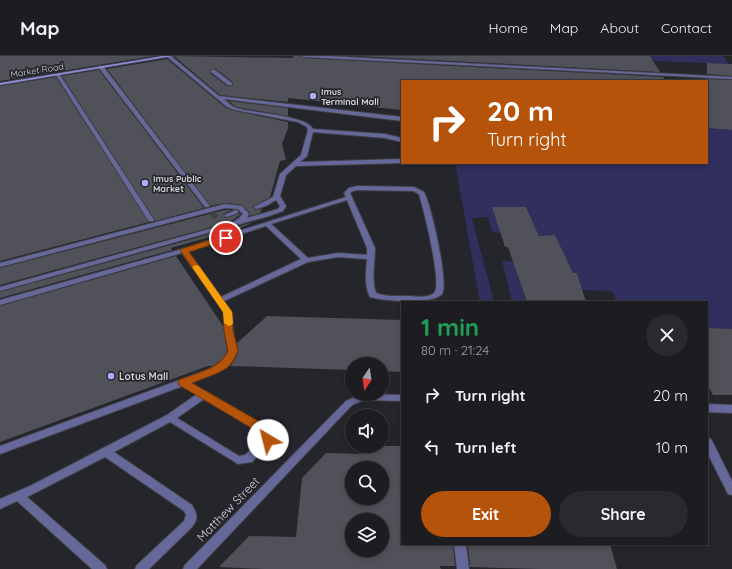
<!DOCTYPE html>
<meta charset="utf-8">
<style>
:root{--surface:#1c1c21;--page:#29292e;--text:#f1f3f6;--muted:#a0a1a5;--line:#3a3a3f;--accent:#b45309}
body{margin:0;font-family:Quicksand,sans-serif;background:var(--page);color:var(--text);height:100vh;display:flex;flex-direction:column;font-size:15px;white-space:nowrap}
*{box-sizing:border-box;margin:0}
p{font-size:13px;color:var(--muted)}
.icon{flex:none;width:22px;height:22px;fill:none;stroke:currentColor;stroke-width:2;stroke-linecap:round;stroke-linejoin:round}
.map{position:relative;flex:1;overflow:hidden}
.panel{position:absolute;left:401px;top:245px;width:307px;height:244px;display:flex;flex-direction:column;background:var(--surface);border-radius:0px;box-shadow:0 2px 6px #0003,0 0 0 1px var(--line)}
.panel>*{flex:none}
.guide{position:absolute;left:401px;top:24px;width:307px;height:84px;border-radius:0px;box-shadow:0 2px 6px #0003,0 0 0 1px var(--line);background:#b45309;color:#fff;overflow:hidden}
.needle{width:26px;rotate:193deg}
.buttons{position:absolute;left:345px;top:301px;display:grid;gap:8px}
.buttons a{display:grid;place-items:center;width:44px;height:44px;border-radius:50%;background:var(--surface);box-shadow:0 2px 6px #0003,0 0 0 1px var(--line);font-size:20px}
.pin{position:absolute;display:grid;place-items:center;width:34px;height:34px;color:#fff;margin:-17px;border:2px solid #fff;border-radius:50%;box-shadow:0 1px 4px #0007}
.me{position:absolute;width:44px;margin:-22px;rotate:323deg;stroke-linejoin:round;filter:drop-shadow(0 0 3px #0008)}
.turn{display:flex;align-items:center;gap:14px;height:84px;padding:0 20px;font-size:18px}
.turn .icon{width:52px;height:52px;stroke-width:2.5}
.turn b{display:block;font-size:28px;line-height:34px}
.round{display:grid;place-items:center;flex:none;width:42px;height:42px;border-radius:21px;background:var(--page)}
.summary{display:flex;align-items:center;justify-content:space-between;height:68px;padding:0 20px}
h1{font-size:24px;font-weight:700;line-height:30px;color:#1e9e55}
.button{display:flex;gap:8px;margin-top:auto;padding:8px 20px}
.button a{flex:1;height:46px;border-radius:24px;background:var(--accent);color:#fff;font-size:16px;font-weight:700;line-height:46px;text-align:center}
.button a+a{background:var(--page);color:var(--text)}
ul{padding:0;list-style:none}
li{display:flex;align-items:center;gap:12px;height:52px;padding:0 20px}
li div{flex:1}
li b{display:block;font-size:15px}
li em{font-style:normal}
header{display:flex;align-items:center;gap:24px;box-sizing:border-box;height:56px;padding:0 20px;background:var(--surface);border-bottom:1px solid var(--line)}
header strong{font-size:19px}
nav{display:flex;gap:22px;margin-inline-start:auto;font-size:14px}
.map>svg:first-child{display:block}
</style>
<header>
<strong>Map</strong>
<nav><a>Home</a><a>Map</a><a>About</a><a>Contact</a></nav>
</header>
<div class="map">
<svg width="732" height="513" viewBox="0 0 732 513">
<rect width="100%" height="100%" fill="#25252c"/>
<g fill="#302f5e">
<polygon points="650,0 723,0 729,8 653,5"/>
<polygon points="707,72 732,74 732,273 707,272 707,246 617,246 612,235 582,234 577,217 529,215 523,235 526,246 512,246 502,205 567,207 555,179 539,180 526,151 493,151 501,177 492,176 488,161 472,162 494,246 480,246 455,107 707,107"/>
</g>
<g fill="#505159" fill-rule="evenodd">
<polygon points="0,0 154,0 0,25"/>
<path d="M174,0L293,2V0H300L303,2L663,21L666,25H402V54L288,42V46L220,39ZM210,13H216L233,26V30H227L210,17Z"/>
<polygon points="356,0 650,0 660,16"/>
<polygon points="167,3 226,52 235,55 288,66 288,72 282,88 286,104 280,105 270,141 253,151 256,154 262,153 260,157 250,160 250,157 242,149 225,147 210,150 107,13"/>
<polygon points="707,7 732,8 732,20 707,18"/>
<polygon points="99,14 204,152 155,165 62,20"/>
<polygon points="56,21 149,166 0,205 0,30"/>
<polygon points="707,23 732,24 732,74 707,72"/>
<polygon points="229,45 288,52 288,60 236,51"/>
<polygon points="492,151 526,151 539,180 555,179 573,217 577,217 586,246 527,246 508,191 505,191"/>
<polygon points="225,154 232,154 223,158 226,162 239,158 240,157 241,158 230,166 0,229 0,212"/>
<polygon points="254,166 238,173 171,192 172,194 0,242 0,236"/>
<polygon points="176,200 223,270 227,295 225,301 213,310 208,310 0,386 0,250"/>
<polygon points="267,260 402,264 402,316 382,315 382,308 352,308 352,314 230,310 235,304 238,296 237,287"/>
<polygon points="707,272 732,273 732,339 713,339 707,328"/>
<path d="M362,390H402V488H453L455,510H440L441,513H264L219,511L249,480L296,481L302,422L326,397L362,398ZM352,412H382V442H352ZM352,464H382V494H352Z"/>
<polygon points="468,488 610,488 617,513 538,513 470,511"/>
</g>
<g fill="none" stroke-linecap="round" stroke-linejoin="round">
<polyline stroke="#3f3f46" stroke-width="6" stroke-dasharray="6 3" stroke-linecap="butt" points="207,150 216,162"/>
<g stroke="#414147" stroke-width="2">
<g id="lane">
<path d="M166,0H171L219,40L402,61V65L224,43C228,46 231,50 236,52C252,57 306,59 313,73L385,78L402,82V86L385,82L313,76L307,100L300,106L402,103V107L296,110L286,119L280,140L286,150L283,155L269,160L0,235V231L231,167L238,163L243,158L238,153L225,152L0,211V207L225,148L242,150L249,158L247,162L278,153L280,150L276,144L268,149L257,153L255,152L254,151L273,141L280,118L301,99L308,74L307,71L298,66L235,54L227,51Z"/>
<polygon points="211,14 215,14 232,27 232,29 228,29 211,16"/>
<polygon points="56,18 60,19 154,164 153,165 149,165 148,164 56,19"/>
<path d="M357,130L414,131L424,136C431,149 449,227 442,238C433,249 383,245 370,241C364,230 366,215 367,203L338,201L308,206L224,245L232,256L233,275L237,295L234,303L227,311L218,316L191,327L267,371L273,378V384L252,406L238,408L170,366L114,396L192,449C197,458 199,462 192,471L149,513H135L137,509L184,465L186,459L184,455L105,401L27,441L105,509L107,513H92L17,445L0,453V443L32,429L167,359L197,338L183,330L0,398V390L212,312L221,307L226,302L229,295L225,275L224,256L182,197L0,249V244L182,193L346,141L344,137L349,132ZM357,134L413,135L419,138C423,151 443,229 434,237C427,243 415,240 407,240C396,240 386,241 376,237C371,224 375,206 375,192L350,137L353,135ZM347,144L367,192V199L338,197L308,202L271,168ZM266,170L301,203L221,241L188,195ZM204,343L261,377L263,379V382L245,399L239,400L177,362Z"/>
<polygon points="236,154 238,155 238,157 227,161 224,159"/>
</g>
</g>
<g stroke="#414147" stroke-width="2">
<g id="street">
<polygon points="301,0 327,0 732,21 732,23 303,1"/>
<polygon points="99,10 103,10 209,149 209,151 205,151 99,12"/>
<polygon points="362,338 402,339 402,345 364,344 352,349 197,513 183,513 185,509 346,345"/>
<polygon points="707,348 732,349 732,357 707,356"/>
<polygon points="707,382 711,383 732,425 732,439 728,438 707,396"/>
<polygon points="454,488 466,488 469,513 457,513"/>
</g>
</g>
<g stroke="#414147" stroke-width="2">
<polygon id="secondary" points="163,0 173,0 0,29 0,27"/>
</g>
<use href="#lane" fill="#66689a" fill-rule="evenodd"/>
<use href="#street" fill="#66689a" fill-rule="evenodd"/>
<use href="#secondary" fill="#8b8cdc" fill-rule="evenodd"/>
</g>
<path fill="#b45309" stroke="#753606" d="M226,179L230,182L229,183L189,196L232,256L233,275L238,295L233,305L227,312L218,317L192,327L272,373L275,380L272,387L268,388L264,387L262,384L263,379L260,377L179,329L178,326L179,324C196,317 220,313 228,295L224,275L223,256L180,194L181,193Z"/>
<polygon fill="#f59e0b" points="196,209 199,210 232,256 233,267 232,269 229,270 224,267 223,256 192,211"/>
<g fill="#acaffb" stroke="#25252c" stroke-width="1.5">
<circle cx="313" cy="40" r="4"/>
<circle cx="145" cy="127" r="4"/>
<circle cx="111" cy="320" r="4"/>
</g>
<g text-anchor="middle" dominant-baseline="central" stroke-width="3.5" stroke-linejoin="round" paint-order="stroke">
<g font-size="9" fill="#d1d2d6" stroke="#25252c">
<text transform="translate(37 14) rotate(-9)">Market Road</text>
</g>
<g font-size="9" font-weight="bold" fill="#d1d2d6" stroke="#25252c" text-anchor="start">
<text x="321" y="35">Imus<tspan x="321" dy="10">Terminal Mall</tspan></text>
<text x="153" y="122">Imus Public<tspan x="153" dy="10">Market</tspan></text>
</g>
<g font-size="10" font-weight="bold" fill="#d1d2d6" stroke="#25252c" text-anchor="start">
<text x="119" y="320">Lotus Mall</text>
</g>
<g font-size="12" fill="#d1d2d6" stroke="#25252c">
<text transform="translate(228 453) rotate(-46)">Matthew Street</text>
</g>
</g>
</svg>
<div class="buttons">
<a><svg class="needle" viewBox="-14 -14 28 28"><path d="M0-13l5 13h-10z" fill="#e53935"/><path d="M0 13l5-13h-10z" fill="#a0a1a5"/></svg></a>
<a><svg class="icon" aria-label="sound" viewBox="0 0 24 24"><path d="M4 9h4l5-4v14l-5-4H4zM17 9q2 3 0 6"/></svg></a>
<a><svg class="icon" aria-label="search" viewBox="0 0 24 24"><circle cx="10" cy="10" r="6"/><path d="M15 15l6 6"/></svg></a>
<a><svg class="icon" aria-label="layers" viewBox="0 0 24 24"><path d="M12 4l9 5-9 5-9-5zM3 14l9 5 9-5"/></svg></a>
</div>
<div class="pin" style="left:226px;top:182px;background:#d93025"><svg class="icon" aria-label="arrive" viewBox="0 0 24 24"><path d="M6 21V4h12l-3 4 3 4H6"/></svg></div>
<svg class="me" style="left:268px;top:384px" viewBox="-20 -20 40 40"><circle r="19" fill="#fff"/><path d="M0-13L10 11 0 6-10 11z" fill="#b45309"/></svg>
<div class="guide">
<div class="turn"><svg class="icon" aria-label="right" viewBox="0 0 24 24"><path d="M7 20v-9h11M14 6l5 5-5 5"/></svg><div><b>20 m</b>Turn right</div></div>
</div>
<section class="panel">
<div class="summary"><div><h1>1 min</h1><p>80 m · 21:24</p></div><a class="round"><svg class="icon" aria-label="close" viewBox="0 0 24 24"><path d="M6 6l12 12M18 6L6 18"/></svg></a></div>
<ul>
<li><svg class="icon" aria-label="right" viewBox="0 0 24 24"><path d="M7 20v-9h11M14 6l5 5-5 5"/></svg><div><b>Turn right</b></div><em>20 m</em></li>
<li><svg class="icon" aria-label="left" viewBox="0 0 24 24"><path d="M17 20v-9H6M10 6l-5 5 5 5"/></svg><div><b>Turn left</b></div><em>10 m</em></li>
</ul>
<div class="button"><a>Exit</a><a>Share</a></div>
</section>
</div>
